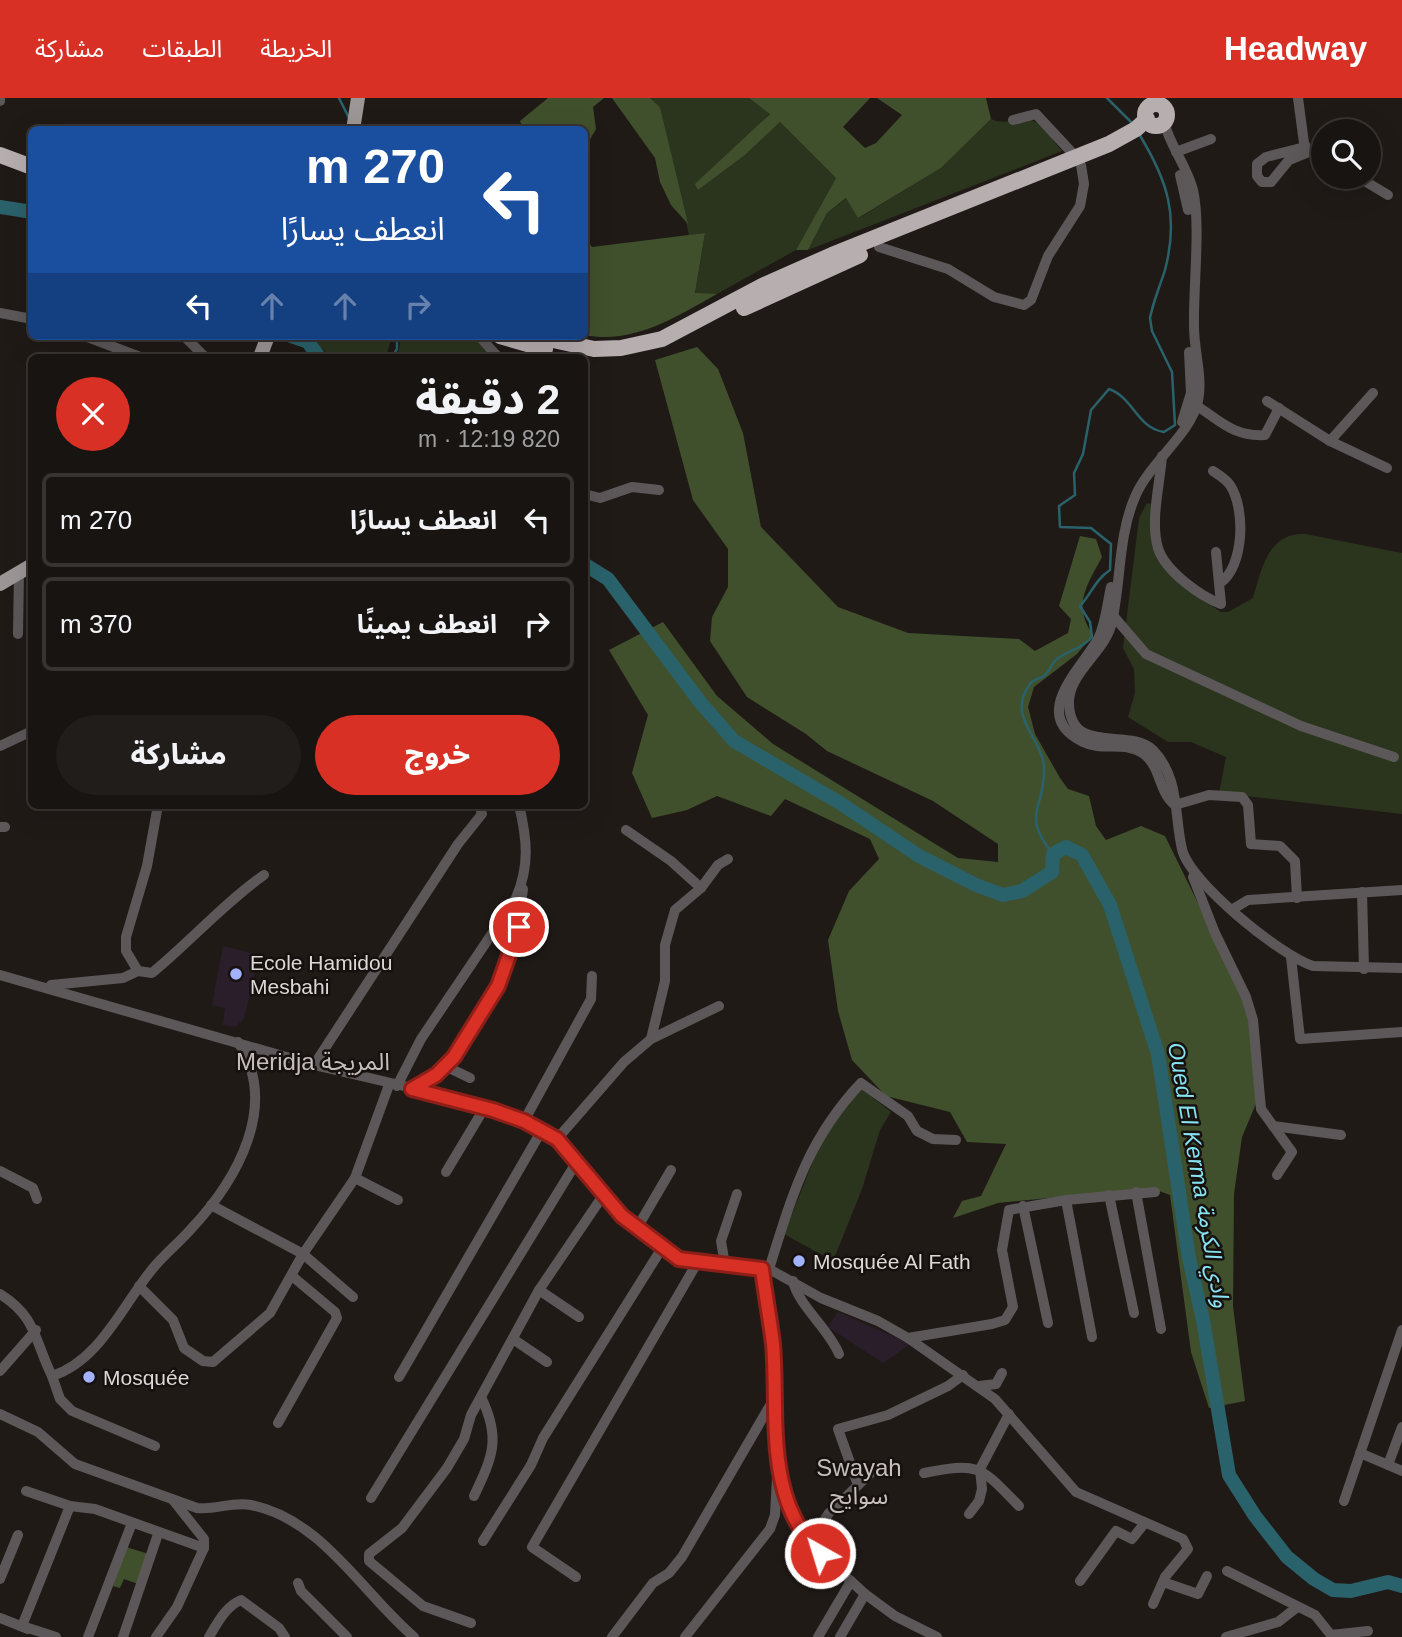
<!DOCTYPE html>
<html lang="ar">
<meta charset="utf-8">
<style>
:root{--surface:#181411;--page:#211d1a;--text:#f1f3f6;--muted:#9f9e9f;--line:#363331;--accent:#d93025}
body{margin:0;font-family:Helvetica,"Noto Sans Arabic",sans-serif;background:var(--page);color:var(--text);direction:rtl;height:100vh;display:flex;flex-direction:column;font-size:26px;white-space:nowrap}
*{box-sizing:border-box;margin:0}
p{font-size:23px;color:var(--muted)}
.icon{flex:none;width:38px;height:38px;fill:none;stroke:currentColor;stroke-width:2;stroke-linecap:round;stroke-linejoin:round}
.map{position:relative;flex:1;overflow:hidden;direction:ltr}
.details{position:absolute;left:28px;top:256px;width:560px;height:455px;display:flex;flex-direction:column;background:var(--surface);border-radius:10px;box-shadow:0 7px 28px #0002,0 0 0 2px var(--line);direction:rtl}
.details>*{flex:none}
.banner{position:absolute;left:28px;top:28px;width:560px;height:214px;border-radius:10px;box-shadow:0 7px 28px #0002,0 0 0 2px var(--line);direction:rtl;background:#1a4fa0;color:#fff;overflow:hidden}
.controls{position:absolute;left:1311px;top:21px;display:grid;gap:14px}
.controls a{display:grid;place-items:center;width:70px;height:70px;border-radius:50%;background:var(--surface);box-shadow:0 7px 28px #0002,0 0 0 2px var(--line);font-size:35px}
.pin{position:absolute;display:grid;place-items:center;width:60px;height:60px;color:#fff;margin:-30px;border:4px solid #fff;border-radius:50%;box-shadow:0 2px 7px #0007}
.me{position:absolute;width:77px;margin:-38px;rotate:321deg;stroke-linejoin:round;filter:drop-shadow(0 0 5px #0008)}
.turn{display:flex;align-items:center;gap:24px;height:147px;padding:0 28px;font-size:32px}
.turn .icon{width:91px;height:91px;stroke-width:2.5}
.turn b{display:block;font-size:49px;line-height:60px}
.lanes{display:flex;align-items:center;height:66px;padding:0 28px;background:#0003;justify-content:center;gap:35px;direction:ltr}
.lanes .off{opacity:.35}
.round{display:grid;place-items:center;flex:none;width:74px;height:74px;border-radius:37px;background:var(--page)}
.overview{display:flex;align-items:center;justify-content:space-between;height:119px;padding:0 28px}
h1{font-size:42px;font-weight:800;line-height:52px}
.button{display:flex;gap:14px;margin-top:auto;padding:14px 28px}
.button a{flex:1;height:80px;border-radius:42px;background:var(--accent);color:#fff;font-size:28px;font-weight:800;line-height:80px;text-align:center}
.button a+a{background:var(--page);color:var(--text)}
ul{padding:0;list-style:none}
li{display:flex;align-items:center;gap:21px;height:94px;margin:0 14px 10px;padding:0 14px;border:4px solid var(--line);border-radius:10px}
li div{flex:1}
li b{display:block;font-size:26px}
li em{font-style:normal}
header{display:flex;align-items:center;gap:42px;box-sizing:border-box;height:98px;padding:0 35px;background:var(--accent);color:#fff}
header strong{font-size:33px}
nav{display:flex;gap:38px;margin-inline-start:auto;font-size:24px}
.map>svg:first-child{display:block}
</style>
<header>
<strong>Headway</strong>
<nav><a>الخريطة</a><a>الطبقات</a><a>مشاركة</a></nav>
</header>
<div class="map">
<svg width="1402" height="1539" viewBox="0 0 1402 1539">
<rect width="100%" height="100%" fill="#201a17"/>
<g fill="#2a1e2b">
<polygon points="223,848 259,857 244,921 235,929 223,927 225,910 212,907"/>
<polygon points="838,1214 910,1246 883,1265 828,1229"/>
</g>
<g fill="#2b351e">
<polygon points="650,0 749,0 770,15 698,92 745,57 780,24 836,80 796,152 717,196 695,196 705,135 689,137 660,9"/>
<path d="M991,21C1006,28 1015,19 1030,22C1042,24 1054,44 1062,53L808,152L827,115L847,100L859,120L941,70Z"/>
<polygon points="309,238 392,238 386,259 331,259"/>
<polygon points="401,238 473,238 492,259 398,259"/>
<path d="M1147,405L1154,407L1152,444L1189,493L1221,514H1228L1253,500C1261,472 1268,434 1305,436L1402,455V716L1219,695L1226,659L1191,644H1168L1128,619L1135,595L1134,571L1123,550L1139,420Z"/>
<polygon points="861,990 891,1014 880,1032 862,1091 833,1163 784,1136 824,1036"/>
</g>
<g fill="#40502c">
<polygon points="548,0 604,0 593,9 596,31 585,50 584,32 523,31 520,23"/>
<polygon points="612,0 650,0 660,9 688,126 671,107 660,84 655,60"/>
<polygon points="749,0 870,0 843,29 865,50 876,45 902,17 877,0 986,0 991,21 941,70 858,120 846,100 827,115 808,152 796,152 836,80 780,24 745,57 698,92 695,86 770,16"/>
<path d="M705,135L695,195L717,196C676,219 632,247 585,237V139L592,149Z"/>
<path d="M697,249L718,271L743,335L761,429L838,509L908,535L1019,541L1035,553L1068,535L1071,521L1059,508L1080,438L1096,441L1102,459C1087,487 1072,507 1093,537L1077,556L1034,589L1028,609L1035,636L1060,680L1068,691L1089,698L1096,728L1106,742L1141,728L1165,738L1248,907L1263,989L1242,1039L1234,1096L1233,1208L1245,1303L1209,1310L1191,1254L1170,1097L1151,1090L998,1105L953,1120L962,1103L981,1098L1006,1046L967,1044L950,1014L886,998L852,962L838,913L828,842L849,793L879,761L870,741L785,701L771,718L717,698L687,712L652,720L632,675L648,617L609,552L663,524L717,598L773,646L958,760L998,764V746L933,703L827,653L806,636L747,599L710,543L712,519L728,489V451L693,402L655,262Z"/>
<polygon points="126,1449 149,1456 138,1486 124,1481 120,1490 113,1488"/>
</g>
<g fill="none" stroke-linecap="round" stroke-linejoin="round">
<g stroke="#2a626b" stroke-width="2.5">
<polyline points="339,0 350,22"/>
<polyline points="1107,0 1132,25"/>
<polyline points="392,259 397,251 397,238"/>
<path d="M1053,756C1020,715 1045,712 1044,671C1044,641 1005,619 1030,586C1034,581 1039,581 1044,578C1050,574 1051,565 1057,561C1069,552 1082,551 1092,539L1090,524L1080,508C1092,495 1095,482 1110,472L1111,446L1091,430L1060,429L1059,408L1075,397L1074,375L1083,356L1091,312L1109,291C1134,300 1137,330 1164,334L1175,327L1172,274L1152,233L1150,220C1153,204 1160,188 1165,172C1179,119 1168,83 1139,36"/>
</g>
<g stroke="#2a626b" stroke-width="14">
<polyline points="0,109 32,114"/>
<polyline points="291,238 308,244 319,259"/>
<polyline points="584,466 608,481 700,604 734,643 840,705 919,758 976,787 1003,797 1022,793 1052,774 1053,756 1066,749 1082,757 1110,807 1158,956 1189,1160 1203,1222 1229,1377 1255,1418 1287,1459 1314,1481 1333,1492 1351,1493 1388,1484 1402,1488"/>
</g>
<g stroke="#5c5859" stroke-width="10">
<polyline points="1298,0 1304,45 1307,51 1323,58"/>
<polyline points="0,3 0,0"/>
<polyline points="1013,22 1036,16 1076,59"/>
<path d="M1164,24C1170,48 1187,68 1193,92C1201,126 1193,191 1194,229C1194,253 1203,280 1198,303C1191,336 1149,365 1135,399C1118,438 1121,484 1112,524C1106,554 1067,575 1069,607C1072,658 1129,629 1153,652C1180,680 1174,717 1182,751C1189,784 1281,858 1313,868L1402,870"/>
<polyline points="1305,49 1266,59 1257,66 1257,78 1262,84 1271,84 1289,62 1311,53"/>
<polyline points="1176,54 1211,41"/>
<polyline points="1180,77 1188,112"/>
<polyline points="1358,79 1388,97"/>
<polyline points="879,149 948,171 994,199 1024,207 1031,202 1048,158 1080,108 1084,86 1081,67"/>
<polyline points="0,215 32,221"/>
<polyline points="85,238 140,259"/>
<polyline points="184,238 205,259"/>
<polyline points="479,238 498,259"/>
<polyline points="1267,303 1330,343 1387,370"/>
<path d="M1192,305C1218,320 1231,339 1265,337L1279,310"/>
<polyline points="1182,324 1191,295 1189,254"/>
<polyline points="1330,343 1373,295"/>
<path d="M1162,358C1160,386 1150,423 1158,450C1165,473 1200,498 1221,506L1216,454"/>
<path d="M1213,373C1219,377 1226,381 1230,387C1246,411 1244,469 1220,485"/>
<polyline points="584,396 600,400 632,389 659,392"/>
<path d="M1111,489C1107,506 1106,525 1098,541C1082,570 1028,617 1083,644C1103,654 1127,642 1145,657C1161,670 1159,695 1175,707"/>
<polyline points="1110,514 1146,556 1301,628 1394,659"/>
<polyline points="18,536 19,475"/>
<polyline points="0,648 32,633"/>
<polyline points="1175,707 1209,697 1242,699 1248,707 1251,746 1280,748 1295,763 1297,800"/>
<polyline points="0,729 5,729"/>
<polyline points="626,732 671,763 701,790"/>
<polyline points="1193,779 1215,835 1246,899 1253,922 1261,1011 1292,1054 1277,1077"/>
<polyline points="1362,794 1364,871"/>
<polyline points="1233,811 1248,802 1402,792"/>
<polyline points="1291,859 1300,941 1402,934"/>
<path d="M138,873L152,875C191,843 223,806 264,777"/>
<polyline points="0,877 314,967 468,1003 524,1023 557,1041 622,1118 679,1161 769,1171 821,1200 878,1223 908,1240 995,1301 1076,1394 1183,1441 1188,1451 1165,1479 1153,1506"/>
<polyline points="51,887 123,880 138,873 126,853 126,839 147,768 158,707"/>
<polyline points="651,941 665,883 665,847 675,812 701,790 718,767 728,761"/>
<polyline points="314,967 458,746 482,716 479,707"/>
<polyline points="447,969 470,980"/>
<path d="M397,988L421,941L516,800C530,767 527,741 519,707"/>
<polyline points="412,991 447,969 498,888 518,829 523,791"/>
<polyline points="524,1023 591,901 592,878"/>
<polyline points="1273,1028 1341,1037"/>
<polyline points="557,1041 624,964 651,941 719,908"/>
<polyline points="0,1073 33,1090 37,1101"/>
<polyline points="446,1074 485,1009"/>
<polyline points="355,1080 398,1102"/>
<polyline points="1136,1094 1161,1231"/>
<polyline points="1109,1097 1134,1215"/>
<polyline points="1066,1102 1092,1239"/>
<polyline points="211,1107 303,1156 353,1199"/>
<polyline points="1023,1108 1048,1225"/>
<polyline points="637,1130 671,1072"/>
<polyline points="725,1167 721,1143 737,1096"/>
<polyline points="762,1171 772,1244 778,1371 791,1420 809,1445 865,1496 895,1518 937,1539"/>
<path d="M769,1171C792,1098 807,1042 861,985L908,1018L917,1033L933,1041L956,1042"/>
<path d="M793,1183C798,1207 829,1231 839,1256"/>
<polyline points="139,1188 173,1222 184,1250 203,1263 213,1264 270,1215 303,1156 355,1080 389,987"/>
<polyline points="539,1192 579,1219"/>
<path d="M0,1196C37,1219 34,1242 52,1278"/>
<polyline points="908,1240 992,1226 1005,1222 1013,1209 1002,1152 1009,1112 1066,1102 1155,1094"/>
<polyline points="513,1241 547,1264"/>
<polyline points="0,1273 36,1232"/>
<polyline points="399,1279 542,1032"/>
<polyline points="979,1288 996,1286 1002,1275"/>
<path d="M0,1316L38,1334L75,1366L197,1410C216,1412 233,1403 251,1407C322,1421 363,1496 414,1539"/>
<polyline points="278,1325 337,1220 335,1214 292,1178"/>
<path d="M155,1348L72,1313L60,1301L52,1278C98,1264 122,1209 150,1174C162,1158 178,1146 191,1131C237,1082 280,1007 238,944"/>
<polyline points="1360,1355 1402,1373"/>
<polyline points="1388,1367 1402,1329"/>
<path d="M924,1375C980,1364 980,1368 1019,1408"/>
<polyline points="858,1387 838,1331 888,1317 948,1288 963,1277"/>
<polyline points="26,1393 70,1408 95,1411 204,1450 177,1509 156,1539"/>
<path d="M474,1398C493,1358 501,1340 481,1299"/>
<polyline points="371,1400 576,1065"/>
<polyline points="173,1402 204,1441 204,1450"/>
<polyline points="1344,1403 1402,1232"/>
<polyline points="969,1416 979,1403 982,1391 980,1371 1009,1316"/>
<polyline points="483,1443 531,1367 543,1340 662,1150"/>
<polyline points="809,1445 829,1415 878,1368"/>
<polyline points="1227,1473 1315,1517 1331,1537 1368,1533"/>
<polyline points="576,1479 532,1449 697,1165"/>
<polyline points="0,1481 18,1437"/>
<polyline points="1080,1483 1116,1433 1132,1441 1144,1426"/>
<polyline points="1163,1484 1198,1496 1207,1478"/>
<polyline points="298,1485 301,1493 347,1539"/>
<polyline points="0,1520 28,1531"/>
<polyline points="471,1525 423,1508 369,1463 369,1456 402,1430 447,1370 464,1341 471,1317 539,1192 602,1099"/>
<polyline points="56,1539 22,1528 70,1408"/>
<polyline points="88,1539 132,1425"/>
<polyline points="123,1539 158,1436"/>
<path d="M209,1539C218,1524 225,1509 241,1502L279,1530L285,1539"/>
<polyline points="612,1539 653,1485 669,1475 682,1459 776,1297"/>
<polyline points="685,1539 770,1431 775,1417 777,1380"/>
<polyline points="818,1539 851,1483"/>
<polyline points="840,1539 865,1496"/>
<polyline points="1226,1539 1278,1524 1296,1510"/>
</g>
<g stroke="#9d9697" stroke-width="14">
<polyline points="353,32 358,0"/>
<polyline points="260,259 268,238"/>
<polyline points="0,486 32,467"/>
</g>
<g stroke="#b7aeb0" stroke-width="16">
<circle cx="1156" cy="17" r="11"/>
<polyline points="0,57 32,69"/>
<polyline points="744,210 860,157"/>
<polyline points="500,238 545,251"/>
<polyline points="535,238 594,251 621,250 662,241 762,188 832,157 1109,46 1136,31 1147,21"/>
</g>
</g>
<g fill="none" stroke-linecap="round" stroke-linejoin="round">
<g stroke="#8d1f18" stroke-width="18">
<path id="route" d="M519,829L498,888L454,959L436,977L412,991L493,1012L524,1023L557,1041L622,1118L679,1161L762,1171C765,1195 770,1221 773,1246C779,1317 763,1400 820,1455"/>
</g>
<use href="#route" stroke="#d93025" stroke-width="12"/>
</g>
<g fill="#a3b2fd" stroke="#16110f" stroke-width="2.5">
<circle cx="236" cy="876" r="7"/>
<circle cx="799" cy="1163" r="7"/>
<circle cx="89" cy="1279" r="7"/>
</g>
<g text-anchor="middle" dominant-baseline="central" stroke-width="5" stroke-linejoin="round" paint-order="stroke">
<g font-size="21" fill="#ddd8d7" stroke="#16110f" text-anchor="start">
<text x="250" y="864">Ecole Hamidou<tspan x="250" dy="24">Mesbahi</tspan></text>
<text x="813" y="1163">Mosquée Al Fath</text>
<text x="103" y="1279">Mosquée</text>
</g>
<g font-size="23" font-style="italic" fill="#87e2f1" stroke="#16110f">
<text transform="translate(1199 1077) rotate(80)">Oued El Kerma وادي الكرمة</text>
</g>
<g font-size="24" fill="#c6bebb" stroke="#16110f">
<text x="313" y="963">Meridja المريجة</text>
<text x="859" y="1369">Swayah<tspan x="859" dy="28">سوايح</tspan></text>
</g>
</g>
</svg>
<div class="controls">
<a><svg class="icon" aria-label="search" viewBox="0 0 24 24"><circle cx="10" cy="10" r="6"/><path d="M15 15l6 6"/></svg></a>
</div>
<div class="pin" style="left:519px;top:829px;background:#d93025"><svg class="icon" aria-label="arrive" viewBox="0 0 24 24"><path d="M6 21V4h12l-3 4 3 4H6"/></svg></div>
<svg class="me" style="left:820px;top:1455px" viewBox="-20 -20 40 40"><circle r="17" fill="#d93025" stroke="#fff" stroke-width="3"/><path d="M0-11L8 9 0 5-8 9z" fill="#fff"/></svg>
<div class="banner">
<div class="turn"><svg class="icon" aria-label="left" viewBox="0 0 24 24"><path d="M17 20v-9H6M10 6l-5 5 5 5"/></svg><div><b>270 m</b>انعطف يسارًا</div></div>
<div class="lanes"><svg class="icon" aria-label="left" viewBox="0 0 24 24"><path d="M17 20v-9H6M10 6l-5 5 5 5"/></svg><svg class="icon off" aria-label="ahead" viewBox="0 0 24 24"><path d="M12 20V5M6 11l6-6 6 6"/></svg><svg class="icon off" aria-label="ahead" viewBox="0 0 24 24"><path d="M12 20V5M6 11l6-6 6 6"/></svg><svg class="icon off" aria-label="right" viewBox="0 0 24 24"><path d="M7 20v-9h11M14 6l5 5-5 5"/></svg></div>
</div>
<section class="details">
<div class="overview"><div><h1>2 دقيقة</h1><p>820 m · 12:19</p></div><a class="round" style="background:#d93025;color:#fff"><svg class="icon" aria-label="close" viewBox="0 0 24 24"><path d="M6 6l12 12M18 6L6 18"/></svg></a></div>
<ul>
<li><svg class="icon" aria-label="left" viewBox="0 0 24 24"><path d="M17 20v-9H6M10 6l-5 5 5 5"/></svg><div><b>انعطف يسارًا</b></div><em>270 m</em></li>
<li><svg class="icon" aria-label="right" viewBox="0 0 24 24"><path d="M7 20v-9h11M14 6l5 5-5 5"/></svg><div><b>انعطف يمينًا</b></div><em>370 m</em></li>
</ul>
<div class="button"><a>خروج</a><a>مشاركة</a></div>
</section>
</div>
